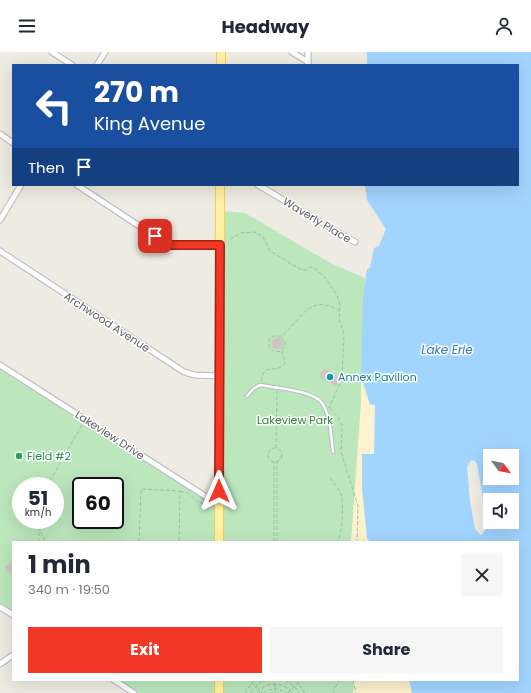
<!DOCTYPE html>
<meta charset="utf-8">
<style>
:root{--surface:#fff;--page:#f6f6f7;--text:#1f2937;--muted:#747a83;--accent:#f23724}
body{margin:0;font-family:Poppins,sans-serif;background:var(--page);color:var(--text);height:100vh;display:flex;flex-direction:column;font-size:15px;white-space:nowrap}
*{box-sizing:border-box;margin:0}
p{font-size:13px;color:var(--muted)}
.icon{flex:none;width:22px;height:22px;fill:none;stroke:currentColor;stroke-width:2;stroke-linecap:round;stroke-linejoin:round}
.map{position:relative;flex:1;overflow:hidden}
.panel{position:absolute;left:12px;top:489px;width:507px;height:140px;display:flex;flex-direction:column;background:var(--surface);border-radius:0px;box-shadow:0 4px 16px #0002}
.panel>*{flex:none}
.hud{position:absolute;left:12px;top:12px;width:507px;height:122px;border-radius:0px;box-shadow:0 4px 16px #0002;background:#1a4fa0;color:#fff;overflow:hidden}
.needle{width:26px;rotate:122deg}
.tools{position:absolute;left:483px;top:397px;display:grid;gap:8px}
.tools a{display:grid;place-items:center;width:36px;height:36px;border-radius:0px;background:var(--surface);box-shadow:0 4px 16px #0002;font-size:20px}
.speed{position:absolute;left:12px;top:425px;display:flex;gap:8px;font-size:20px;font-weight:700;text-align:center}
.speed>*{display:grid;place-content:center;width:52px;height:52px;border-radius:50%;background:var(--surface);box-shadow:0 4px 16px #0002;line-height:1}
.speed small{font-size:10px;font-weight:400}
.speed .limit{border:2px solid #111;border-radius:6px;background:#fff;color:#111}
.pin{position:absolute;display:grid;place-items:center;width:34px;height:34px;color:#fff;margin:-17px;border-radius:8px;box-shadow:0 2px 6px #0006}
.me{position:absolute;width:44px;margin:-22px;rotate:0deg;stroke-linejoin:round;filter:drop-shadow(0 0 3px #0008)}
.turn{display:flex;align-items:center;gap:14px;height:84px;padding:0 16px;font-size:18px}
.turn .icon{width:52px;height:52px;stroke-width:2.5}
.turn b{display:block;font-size:28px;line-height:34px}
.then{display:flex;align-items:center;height:38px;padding:0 16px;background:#0003;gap:8px;font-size:15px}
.round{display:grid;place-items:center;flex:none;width:42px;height:42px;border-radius:0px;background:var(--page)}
.headline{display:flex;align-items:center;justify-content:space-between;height:68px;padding:0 16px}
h1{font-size:24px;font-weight:700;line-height:30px}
.action{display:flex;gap:8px;margin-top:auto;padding:8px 16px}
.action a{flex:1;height:46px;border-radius:0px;background:var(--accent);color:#fff;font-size:16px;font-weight:700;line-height:46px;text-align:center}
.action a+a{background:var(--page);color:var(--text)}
header{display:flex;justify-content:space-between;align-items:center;height:52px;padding:0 16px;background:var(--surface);font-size:18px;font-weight:700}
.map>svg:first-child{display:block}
</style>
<header><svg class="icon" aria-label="menu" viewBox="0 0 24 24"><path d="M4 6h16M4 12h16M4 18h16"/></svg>Headway<svg class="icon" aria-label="person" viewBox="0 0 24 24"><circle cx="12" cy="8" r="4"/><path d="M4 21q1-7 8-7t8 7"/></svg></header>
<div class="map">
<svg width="531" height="641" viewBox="0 0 531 641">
<rect width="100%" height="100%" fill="#eeebe2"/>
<g fill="#bce7bd" fill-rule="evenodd">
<path d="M220,159L245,161L332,212L365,226L361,324L370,490H13V563L0,555V313L219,453ZM21,434H55V468H21ZM81,434H115V468H81Z"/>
<polygon points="114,628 409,628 412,641 134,641"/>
</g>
<g fill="#fcf2cf">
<polygon points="361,320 447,490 351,490 361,350"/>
<polygon points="354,628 450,628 460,641 353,641"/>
</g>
<path fill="#a1d4ff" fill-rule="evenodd" d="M367,0H531V641H412L409,628H518V490H370L367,486L362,436V402H374L375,353H370L361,324L363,248L367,217L370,216L374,196L379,194L386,177L367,148L365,133H518V13H367ZM490,404H512V426H490ZM490,448H512V470H490Z"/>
<polygon fill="#eeebe2" points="471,408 475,409 477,412 482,441 486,477 481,483 475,477 470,450 467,415"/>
<g fill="#cbc8c1" stroke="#d3cdc0">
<polygon points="278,285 283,288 283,295 277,298 272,295 272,288"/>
<polygon points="324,316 341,326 336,334 319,325"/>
<polygon points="8,512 13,512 12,520 7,520 5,515"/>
</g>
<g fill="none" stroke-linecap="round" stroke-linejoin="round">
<g stroke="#b7babf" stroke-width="4.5">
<path id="lane" d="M247,344L253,337L260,333C275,336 312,338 322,351C331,364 331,385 333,400"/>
</g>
<g stroke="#b7babf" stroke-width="7">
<g id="street">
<polyline points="52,0 72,13"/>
<polyline points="292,0 308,10"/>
<polyline points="308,12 308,0"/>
<polyline points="97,13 105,0"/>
<polyline points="0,82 13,91"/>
<polyline points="77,133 168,193 220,193"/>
<polyline points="258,133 355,190"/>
<polyline points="0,168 21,133"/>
<polyline points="0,199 184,320 195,323 220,324"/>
<polyline points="0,313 219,453"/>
<polyline points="0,555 13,563"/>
<polyline points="0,612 13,603"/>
<polyline points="114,628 134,641"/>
</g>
</g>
<g stroke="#f9cc50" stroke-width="10">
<g id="primary">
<polyline points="221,13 221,0"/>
<polyline points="219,490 220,133"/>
<polyline points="219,641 219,628"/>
</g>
</g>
<g stroke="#94c6a3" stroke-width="1" stroke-dasharray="4 2" stroke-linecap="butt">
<polyline points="230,187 241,181 255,180 263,185 270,199 300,217 305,218 311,215 315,217 324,224 337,243 340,254 339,267 344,282 342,327 329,356"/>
<path d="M281,285L285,289V294L281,299L275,300L269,295V288L274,284H282C301,268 309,240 340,259"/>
<path d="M261,329C265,308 275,324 285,311L282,299"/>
<polyline points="330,356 338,365 342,373 341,400 358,454 357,490"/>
<circle cx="275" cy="403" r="7"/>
<polyline points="276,396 277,339"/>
<path d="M330,426C334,431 338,436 341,442C344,451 342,481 338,490"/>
<polyline points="47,434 82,373"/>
<polyline points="180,439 188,441 198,450 207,452"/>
<polyline points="36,468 39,475"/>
<polyline points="39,490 39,476 45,490"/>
<polyline points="139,490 141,437 180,439 179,490"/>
<polyline points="274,490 274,410"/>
<polyline points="277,490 277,410"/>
<polyline points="285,628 294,634 299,641"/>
<polyline points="296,628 305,641"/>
<polyline points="353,628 356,641"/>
<polyline points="252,631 262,641"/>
<polyline points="245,641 254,628"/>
<polyline points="251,641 259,631 266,628"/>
<path d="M257,641C267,629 282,629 293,641"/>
<polyline points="263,641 275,636 287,641"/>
<polyline points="269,641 280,641"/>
<polyline points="275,641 275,628"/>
<polyline points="288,641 298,631"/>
<polyline points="333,641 339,628"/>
</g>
<use href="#lane" stroke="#fff" stroke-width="2.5"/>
<use href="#street" stroke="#fff" stroke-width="5"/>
<use href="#primary" stroke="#fff2a6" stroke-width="8"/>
</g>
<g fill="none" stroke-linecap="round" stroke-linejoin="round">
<g stroke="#9d2417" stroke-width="10">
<polyline id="route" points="155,184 168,193 220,193 219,439"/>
</g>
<use href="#route" stroke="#f23724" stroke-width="7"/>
</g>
<circle fill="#0f9aa8" stroke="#fff" stroke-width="1.5" cx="330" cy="325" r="4"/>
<circle fill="#2e9e5b" stroke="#fff" stroke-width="1.5" cx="19" cy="404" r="4"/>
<g text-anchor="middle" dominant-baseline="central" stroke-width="3" stroke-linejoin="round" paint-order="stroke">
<g font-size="11" fill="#5a5e63" stroke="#fff">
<text transform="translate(317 168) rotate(31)">Waverly Place</text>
<text transform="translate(107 270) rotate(33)">Archwood Avenue</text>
<text transform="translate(110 383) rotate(33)">Lakeview Drive</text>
</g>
<g font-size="11" fill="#0d838f" stroke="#fff" text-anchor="start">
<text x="338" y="325">Annex Pavilion</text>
</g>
<g font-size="11" fill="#2f8535" stroke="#fff">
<text x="295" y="368">Lakeview Park</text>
</g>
<g font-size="11" fill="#27864d" stroke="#fff" text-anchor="start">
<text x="27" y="404">Field #2</text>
</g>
<g font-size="12" font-style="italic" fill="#3974b7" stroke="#fff">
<text x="447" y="297">Lake Erie</text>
</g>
</g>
</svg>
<div class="tools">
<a><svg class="needle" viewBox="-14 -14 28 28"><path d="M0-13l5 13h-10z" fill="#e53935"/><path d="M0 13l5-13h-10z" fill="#747a83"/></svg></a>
<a><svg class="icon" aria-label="sound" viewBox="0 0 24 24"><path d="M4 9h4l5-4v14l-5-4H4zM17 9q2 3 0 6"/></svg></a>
</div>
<div class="speed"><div>51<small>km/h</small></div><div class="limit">60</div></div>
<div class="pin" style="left:155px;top:184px;background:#d93025"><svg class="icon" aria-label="arrive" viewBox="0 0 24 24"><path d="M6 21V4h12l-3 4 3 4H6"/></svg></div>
<svg class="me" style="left:219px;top:439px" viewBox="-20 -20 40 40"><path d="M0-17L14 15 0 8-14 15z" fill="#f23724" stroke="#fff" stroke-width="4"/></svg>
<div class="hud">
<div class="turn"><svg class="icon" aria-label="left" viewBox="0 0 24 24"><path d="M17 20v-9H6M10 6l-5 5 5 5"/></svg><div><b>270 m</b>King Avenue</div></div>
<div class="then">Then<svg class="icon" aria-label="arrive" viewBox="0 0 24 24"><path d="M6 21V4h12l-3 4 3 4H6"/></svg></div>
</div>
<section class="panel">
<div class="headline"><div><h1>1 min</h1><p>340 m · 19:50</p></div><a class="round"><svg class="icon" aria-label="close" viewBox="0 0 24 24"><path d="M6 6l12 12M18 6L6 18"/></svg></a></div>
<div class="action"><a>Exit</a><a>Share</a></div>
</section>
</div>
